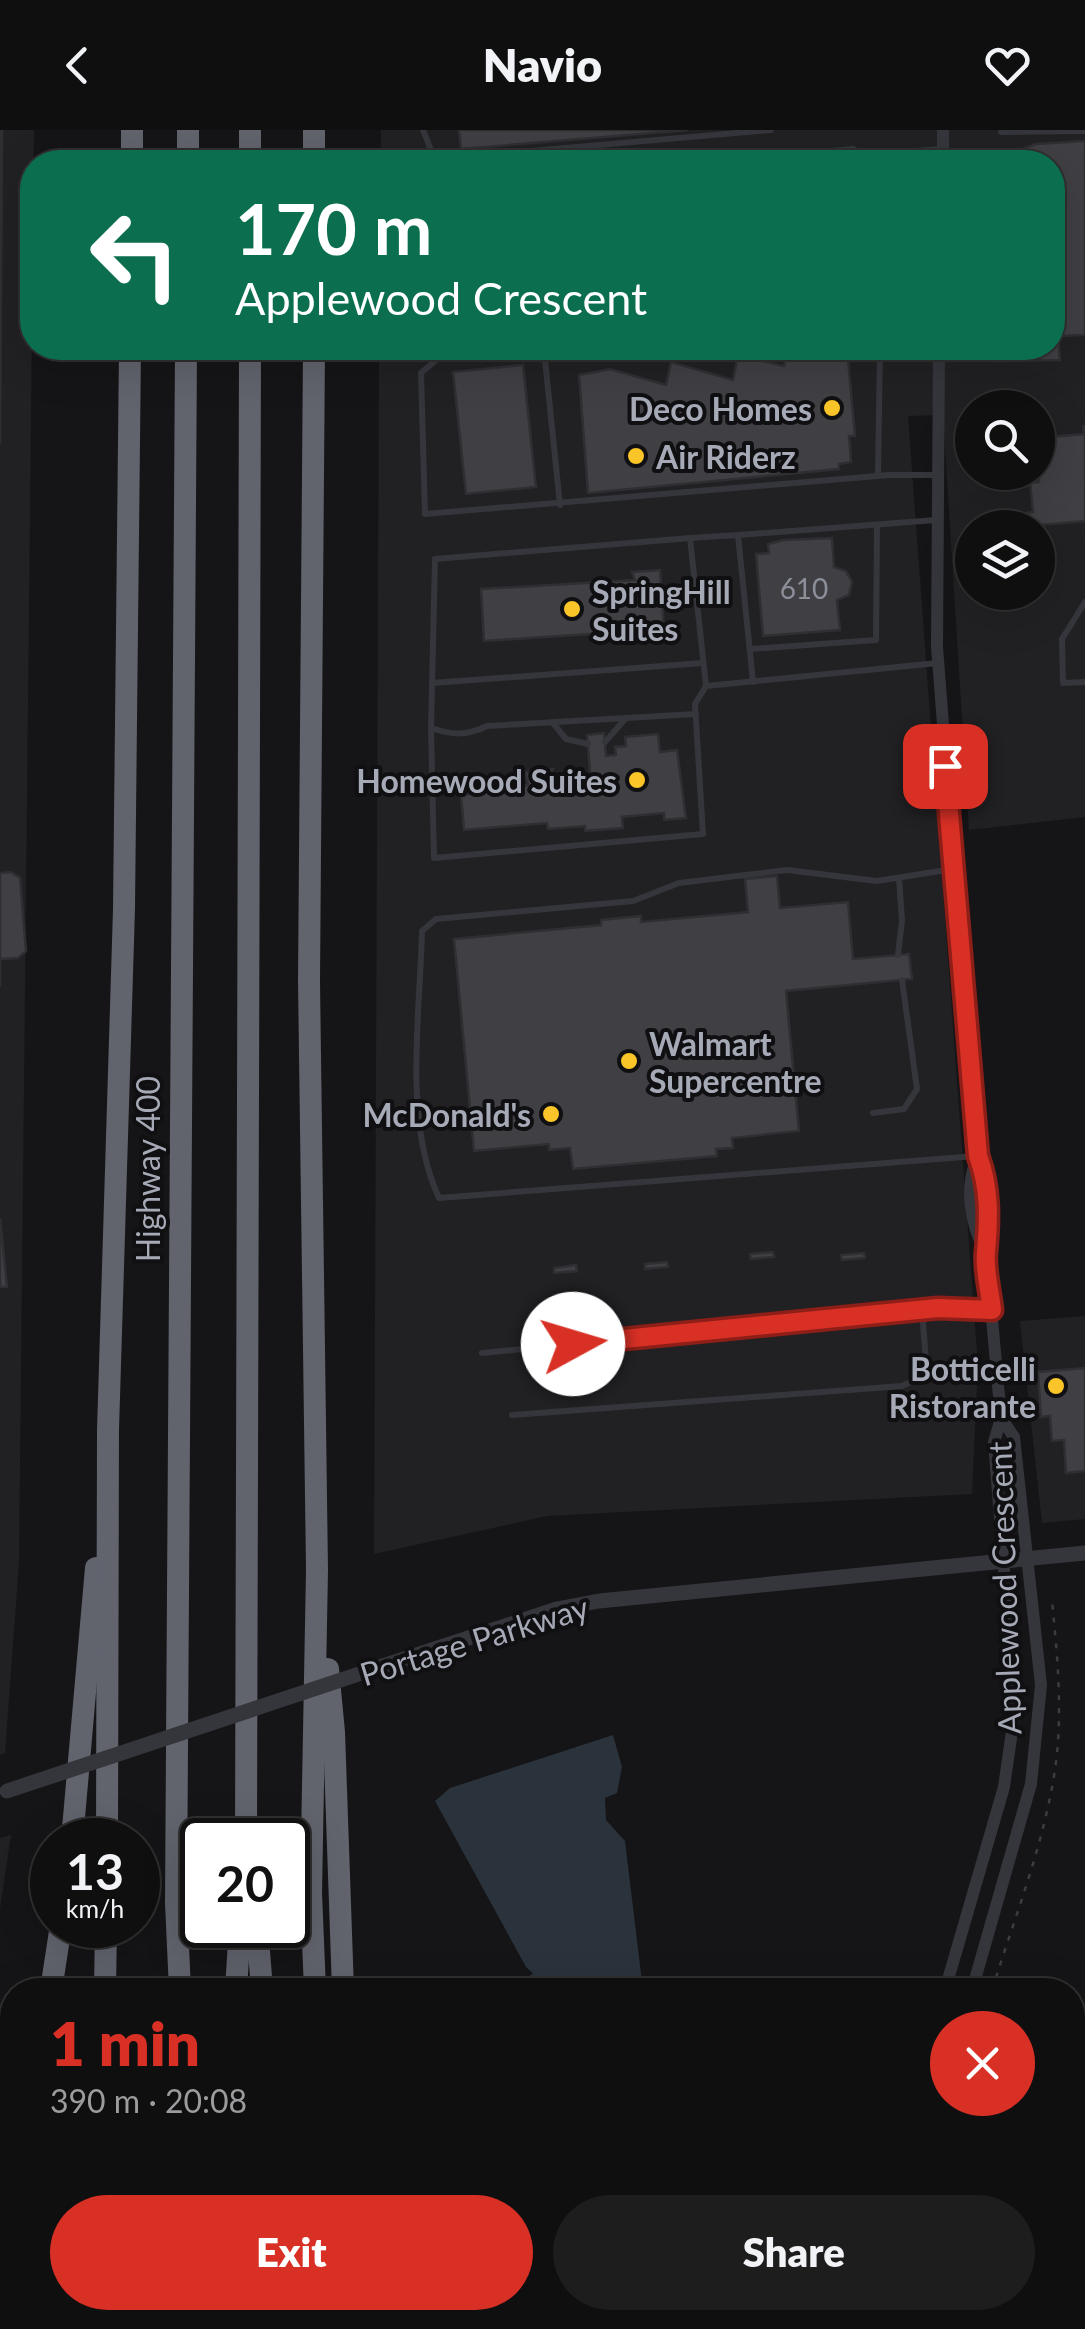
<!DOCTYPE html>
<meta charset="utf-8">
<style>
:root{--surface:#100f10;--page:#1e1d1e;--text:#f1f3f6;--muted:#9c9c9f;--line:#302f30;--accent:#d93025}
body{margin:0;font-family:Lato,sans-serif;background:var(--page);color:var(--text);height:100vh;display:flex;flex-direction:column;font-size:38px;white-space:nowrap}
*{box-sizing:border-box;margin:0}
p{font-size:32px;color:var(--muted)}
.icon{flex:none;width:55px;height:55px;fill:none;stroke:currentColor;stroke-width:2;stroke-linecap:round;stroke-linejoin:round}
.map{position:relative;flex:1;overflow:hidden}
.details{position:absolute;left:0px;top:1848px;width:1085px;height:352px;display:flex;flex-direction:column;background:var(--surface);border-radius:40px 40px 0 0;box-shadow:0 10px 40px #0002,0 0 0 2px var(--line)}
.details>*{flex:none}
.guide{position:absolute;left:20px;top:20px;width:1045px;height:210px;border-radius:40px;box-shadow:0 10px 40px #0002,0 0 0 2px var(--line);background:#0b6e4f;color:#fff;overflow:hidden}
.tools{position:absolute;left:955px;top:260px;display:grid;gap:20px}
.tools a{display:grid;place-items:center;width:100px;height:100px;border-radius:50%;background:var(--surface);box-shadow:0 10px 40px #0002,0 0 0 2px var(--line);font-size:50px}
.speed{position:absolute;left:30px;top:1688px;display:flex;gap:20px;font-size:50px;font-weight:700;text-align:center}
.speed>*{display:grid;place-content:center;width:130px;height:130px;border-radius:50%;background:var(--surface);box-shadow:0 10px 40px #0002,0 0 0 2px var(--line);line-height:1}
.speed small{font-size:25px;font-weight:400}
.speed .limit{border:5px solid #111;border-radius:15px;background:#fff;color:#111}
.pin{position:absolute;display:grid;place-items:center;width:85px;height:85px;color:#fff;margin:-42px;border-radius:20px;box-shadow:0 5px 15px #0006}
.me{position:absolute;width:110px;margin:-55px;rotate:84deg;stroke-linejoin:round;filter:drop-shadow(0 0 8px #0008)}
.turn{display:flex;align-items:center;gap:35px;height:210px;padding:0 50px;font-size:45px}
.turn .icon{width:130px;height:130px;stroke-width:2.5}
.turn b{display:block;font-size:70px;line-height:85px}
.round{display:grid;place-items:center;flex:none;width:105px;height:105px;border-radius:52px;background:var(--page)}
.overview{display:flex;align-items:center;justify-content:space-between;height:170px;padding:0 50px}
h1{font-size:60px;font-weight:800;line-height:75px;color:var(--accent)}
.action{display:flex;gap:20px;margin-top:auto;padding:20px 50px}
.action a{flex:1;height:115px;border-radius:60px;background:var(--accent);color:#fff;font-size:40px;font-weight:800;line-height:115px;text-align:center}
.action a+a{background:var(--page);color:var(--text)}
header{display:flex;justify-content:space-between;align-items:center;height:130px;padding:0 50px;background:var(--surface);font-size:45px;font-weight:800}
.map>svg:first-child{display:block}
</style>
<header><svg class="icon" aria-label="back" viewBox="0 0 24 24"><path d="M15 5l-7 7 7 7"/></svg>Navio<svg class="icon" aria-label="heart" viewBox="0 0 24 24"><path d="M12 20l-8-8c-3-5 5-10 8-4 3-6 11-1 8 4z"/></svg></header>
<div class="map">
<svg width="1085" height="2199" viewBox="0 0 1085 2199">
<rect width="100%" height="100%" fill="#151416"/>
<g fill="#212023" fill-rule="evenodd">
<polygon points="0,0 34,0 19,1433 5,1623 0,1625"/>
<path d="M381,0H1085V687L969,700L943,285L908,286L978,1236L972,1364L547,1386L374,1424L379,218H1052V32H381ZM972,278H1038V342H972ZM972,398H1038V462H972Z"/>
<polygon points="1085,1186 1085,1389 1042,1393 1020,1191"/>
<polygon points="11,1705 0,1779 0,1708"/>
</g>
<polygon fill="#2a323b" points="613,1605 622,1637 617,1663 605,1668 606,1690 625,1711 643,1860 551,1860 526,1837 435,1671 450,1658"/>
<g fill="none" stroke-linecap="round" stroke-linejoin="round">
<g stroke="#2a323b" stroke-width="5">
<polyline points="517,1860 535,1845"/>
<polyline points="484,2199 491,2188"/>
</g>
</g>
<g fill="#3f3f44" stroke="#2f2e33" stroke-width="2.5">
<polygon points="0,0 2,0 0,314"/>
<polygon points="459,0 688,0 461,19"/>
<polygon points="1085,11 1085,205 1058,206 1060,230 995,231 994,218 1052,218 1052,32 989,31 1036,14"/>
<polygon points="838,25 839,32 764,32"/>
<polygon points="787,218 847,218 855,306 849,306 851,332 839,334 839,339 588,363 579,245 610,239 666,255 671,232 733,250 738,225 784,236"/>
<polygon points="523,235 536,357 466,364 453,242"/>
<polygon points="1083,296 1085,296 1085,391 1029,396 1027,383 1033,382 1030,353 1039,352 1040,308 1084,304"/>
<polygon points="832,408 834,437 846,441 852,452 849,465 837,470 840,500 763,506 756,424 769,423 768,414 784,410"/>
<polygon points="660,440 664,499 484,511 481,459 635,450 632,442"/>
<polygon points="604,603 606,626 616,625 615,617 626,616 625,607 658,604 660,622 677,620 686,688 664,690 664,683 622,687 623,698 585,701 585,696 548,699 547,693 464,700 461,665 528,655 525,642 553,639 545,655 591,654 587,605"/>
<polygon points="11,742 20,748 26,821 18,828 0,829 0,857 0,743"/>
<polygon points="777,746 780,778 848,772 853,829 909,824 912,849 786,861 799,1001 732,1008 733,1018 716,1019 717,1026 573,1039 570,1018 549,1020 549,1014 474,1021 454,809 601,795 601,790 641,786 641,792 748,782 745,749"/>
<polygon points="0,1088 7,1157 0,1157"/>
<polygon points="773,1122 774,1127 751,1129 750,1124"/>
<polygon points="864,1123 865,1128 842,1130 841,1125"/>
<polygon points="667,1132 668,1137 645,1139 645,1134"/>
<polygon points="576,1135 577,1141 554,1143 554,1138"/>
<polygon points="1085,1238 1085,1341 1066,1343 1064,1310 1052,1311 1050,1286 1041,1287 1038,1242"/>
</g>
<g fill="none" stroke-linecap="round" stroke-linejoin="round">
<g stroke="#3b3d43" stroke-width="2.5" stroke-dasharray="5 8" stroke-linecap="butt">
<path d="M992,1860C1016,1783 1048,1704 1057,1624C1062,1572 1057,1522 1052,1471"/>
<polyline points="1072,2060 1085,2058"/>
<polyline points="1072,2112 1085,2111"/>
<polyline points="1072,2123 1085,2122"/>
<polyline points="950,2199 951,2188"/>
</g>
<g stroke="#35363c" stroke-width="6">
<polyline points="423,0 431,20 451,28 771,0"/>
<polyline points="1001,2 1085,1"/>
<polyline points="710,32 853,19 865,25 942,19"/>
<polyline points="569,218 441,226 421,243 425,384 889,345 937,345"/>
<polyline points="544,220 560,375"/>
<polyline points="878,346 880,218"/>
<polyline points="690,408 738,405"/>
<polyline points="1085,472 1062,509 1063,553 1085,552"/>
<polyline points="750,519 876,510 877,395"/>
<polyline points="753,552 738,405 936,390"/>
<polyline points="432,553 703,533"/>
<polyline points="706,556 938,533"/>
<polyline points="553,593 566,609 588,614"/>
<path d="M431,598L435,429L690,408L706,556L695,574L703,704L434,728L431,598C452,605 467,606 487,596L696,584"/>
<polyline points="605,612 626,588"/>
<path d="M953,739L877,751L787,740L679,753L633,771L436,789L422,801C420,886 403,990 439,1068L976,1026"/>
<polyline points="898,825 902,790 899,748"/>
<polyline points="873,983 904,979 917,959 902,850"/>
<polyline points="482,1223 938,1178 991,1180"/>
<polyline points="512,1285 902,1256 917,1249 926,1232 922,1180"/>
</g>
<g stroke="#35363c" stroke-width="12">
<polyline points="943,32 943,0"/>
<polyline points="939,218 937,517 970,940 991,1100 986,1123 1001,1288 994,1312 1015,1580 1004,1657 945,1860"/>
<path d="M978,1026C964,1056 970,1094 986,1123"/>
<polyline points="972,1860 1031,1654 1041,1555 1014,1307 1001,1288"/>
<polyline points="1072,2087 1085,2086"/>
<polyline points="906,2199 906,2188"/>
<polyline points="928,2199 929,2188"/>
</g>
<polyline stroke="#35363c" stroke-width="15" points="380,1537 557,1479 599,1471 1085,1423"/>
<g stroke="#61636d" stroke-width="22">
<polyline points="250,0 250,32"/>
<polyline points="314,0 314,32"/>
<polyline points="132,32 132,0"/>
<polyline points="188,32 188,0"/>
<polyline points="314,218 309,851 317,1440 311,1763 315,1860"/>
<polyline points="328,1539 334,1602 343,1860"/>
<polyline points="72,1710 96,1438"/>
<polyline points="107,1710 108,1300 124,779 130,218"/>
<polyline points="246,1710 250,218"/>
<polyline points="257,1795 262,1860"/>
<polyline points="51,1860 61,1795"/>
<polyline points="105,1860 106,1795"/>
<polyline points="180,1860 176,1773 186,218"/>
<polyline points="236,1860 240,1795"/>
<polyline points="0,2007 12,1982"/>
<polyline points="234,2188 234,2199"/>
<polyline points="273,2188 273,2199"/>
<polyline points="328,2188 328,2199"/>
<polyline points="369,2188 370,2199"/>
<polyline points="98,2199 99,2188"/>
<polyline points="144,2199 145,2188"/>
<polyline points="181,2199 181,2188"/>
</g>
<polyline stroke="#35363c" stroke-width="15" points="7,1661 380,1537"/>
</g>
<g fill="none" stroke-linecap="round" stroke-linejoin="round">
<g stroke="#8d1f18" stroke-width="25">
<path id="route" d="M573,1214L938,1178L992,1180C990,1161 984,1140 986,1122C989,1089 990,1058 978,1026L945,636"/>
</g>
<use href="#route" stroke="#d93025" stroke-width="18"/>
</g>
<g fill="#fac528" stroke="#100f11" stroke-width="4">
<circle cx="832" cy="278" r="10"/>
<circle cx="636" cy="326" r="10"/>
<circle cx="572" cy="479" r="10"/>
<circle cx="637" cy="650" r="10"/>
<circle cx="629" cy="931" r="10"/>
<circle cx="551" cy="984" r="10"/>
<circle cx="1056" cy="1256" r="10"/>
</g>
<g text-anchor="middle" dominant-baseline="central" stroke-width="8" stroke-linejoin="round" paint-order="stroke">
<g font-size="28" fill="#8c8f9a">
<text x="804" y="458">610</text>
</g>
<g font-size="32" font-weight="bold" fill="#a6aab7" stroke="#100f11" text-anchor="end">
<text x="812" y="278">Deco Homes</text>
<text x="656" y="326" text-anchor="start">Air Riderz</text>
<text x="592" y="461" text-anchor="start">SpringHill<tspan x="592" dy="37">Suites</tspan></text>
<text x="617" y="650">Homewood Suites</text>
<text x="649" y="913" text-anchor="start">Walmart<tspan x="649" dy="37">Supercentre</tspan></text>
<text x="531" y="984">McDonald's</text>
<text x="1036" y="1238">Botticelli<tspan x="1036" dy="37">Ristorante</tspan></text>
</g>
<g font-size="32" fill="#a6aab7" stroke="#100f11">
<text transform="translate(147 1039) rotate(-90)">Highway 400</text>
<text transform="translate(1004 1458) rotate(-92)">Applewood Crescent</text>
<text transform="translate(474 1510) rotate(-17)">Portage Parkway</text>
</g>
</g>
</svg>
<div class="tools">
<a><svg class="icon" aria-label="search" viewBox="0 0 24 24"><circle cx="10" cy="10" r="6"/><path d="M15 15l6 6"/></svg></a>
<a><svg class="icon" aria-label="layers" viewBox="0 0 24 24"><path d="M12 4l9 5-9 5-9-5zM3 14l9 5 9-5"/></svg></a>
</div>
<div class="speed"><div>13<small>km/h</small></div><div class="limit">20</div></div>
<div class="pin" style="left:945px;top:636px;background:#d93025"><svg class="icon" aria-label="arrive" viewBox="0 0 24 24"><path d="M6 21V4h12l-3 4 3 4H6"/></svg></div>
<svg class="me" style="left:573px;top:1214px" viewBox="-20 -20 40 40"><circle r="19" fill="#fff"/><path d="M0-13L10 11 0 6-10 11z" fill="#d93025"/></svg>
<div class="guide">
<div class="turn"><svg class="icon" aria-label="left" viewBox="0 0 24 24"><path d="M17 20v-9H6M10 6l-5 5 5 5"/></svg><div><b>170 m</b>Applewood Crescent</div></div>
</div>
<section class="details">
<div class="overview"><div><h1>1 min</h1><p>390 m · 20:08</p></div><a class="round" style="background:#d93025;color:#fff"><svg class="icon" aria-label="close" viewBox="0 0 24 24"><path d="M6 6l12 12M18 6L6 18"/></svg></a></div>
<div class="action"><a>Exit</a><a>Share</a></div>
</section>
</div>
